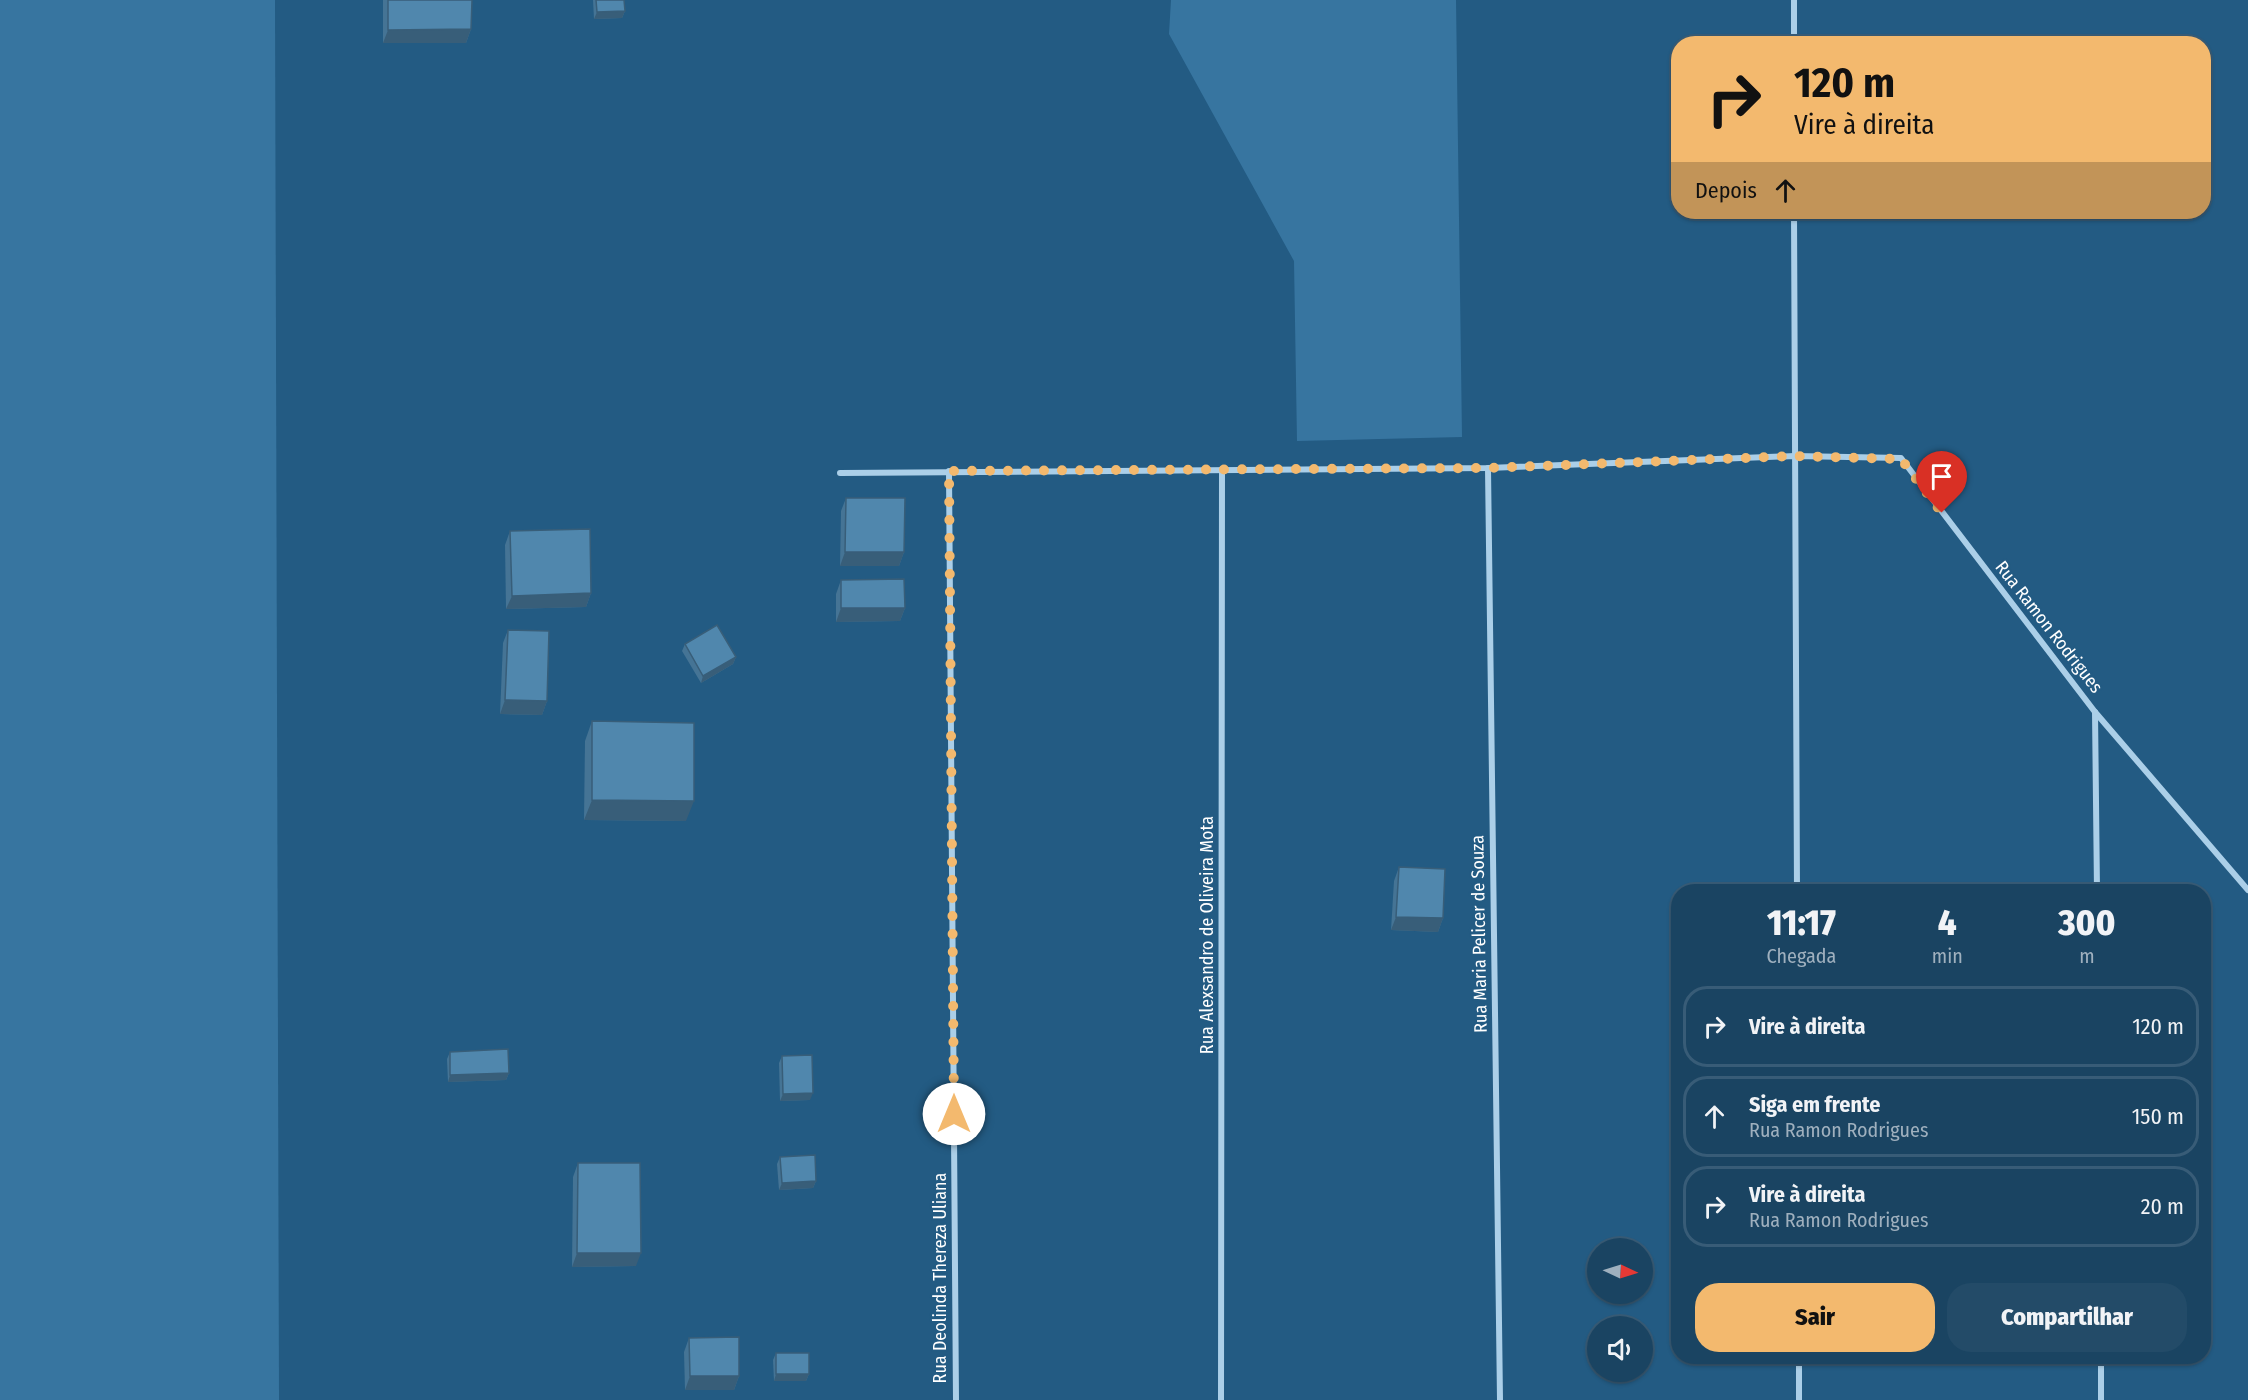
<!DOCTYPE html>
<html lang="pt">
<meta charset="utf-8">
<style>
:root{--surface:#1a4462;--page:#234b68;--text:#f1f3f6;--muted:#9fb0be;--line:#385c77;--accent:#f3b96e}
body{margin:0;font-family:"Fira Sans Condensed",sans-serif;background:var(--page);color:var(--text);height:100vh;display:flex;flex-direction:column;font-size:22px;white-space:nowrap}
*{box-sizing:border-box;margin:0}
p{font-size:20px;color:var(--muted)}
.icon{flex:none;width:33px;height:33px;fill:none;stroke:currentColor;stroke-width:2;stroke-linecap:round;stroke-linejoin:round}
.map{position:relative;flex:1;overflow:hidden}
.drawer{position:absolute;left:1671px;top:884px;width:540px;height:480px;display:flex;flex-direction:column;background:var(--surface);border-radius:24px;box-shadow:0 2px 4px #0004,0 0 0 2px var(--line)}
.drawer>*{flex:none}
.top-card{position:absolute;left:1671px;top:36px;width:540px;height:183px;border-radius:24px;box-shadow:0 2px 4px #0004,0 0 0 2px var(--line);background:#f3b96e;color:#111;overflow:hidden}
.needle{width:39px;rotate:94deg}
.controls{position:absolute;left:1587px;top:1238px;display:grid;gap:12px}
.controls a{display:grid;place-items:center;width:66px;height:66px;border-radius:50%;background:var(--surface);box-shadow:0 2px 4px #0004,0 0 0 2px var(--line);font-size:30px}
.pin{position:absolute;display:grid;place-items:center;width:51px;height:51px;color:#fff;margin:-62px -26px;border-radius:50% 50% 50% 0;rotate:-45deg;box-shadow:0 0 6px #0007}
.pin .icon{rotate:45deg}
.me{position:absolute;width:66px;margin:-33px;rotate:0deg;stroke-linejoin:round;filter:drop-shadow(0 0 4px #0008)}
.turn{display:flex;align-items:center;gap:21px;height:126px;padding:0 24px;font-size:27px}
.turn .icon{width:78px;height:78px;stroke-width:2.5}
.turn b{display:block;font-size:42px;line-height:51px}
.then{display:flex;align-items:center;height:57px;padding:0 24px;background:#0003;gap:12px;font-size:22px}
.eta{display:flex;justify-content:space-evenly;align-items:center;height:102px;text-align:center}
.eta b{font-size:36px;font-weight:800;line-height:42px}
.cta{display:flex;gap:12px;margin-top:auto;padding:12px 24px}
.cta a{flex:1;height:69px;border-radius:24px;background:var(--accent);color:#111;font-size:24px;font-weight:800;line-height:69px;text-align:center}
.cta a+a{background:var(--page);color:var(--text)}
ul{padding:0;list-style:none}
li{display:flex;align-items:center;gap:18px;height:81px;margin:0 12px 9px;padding:0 12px;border:3px solid var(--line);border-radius:24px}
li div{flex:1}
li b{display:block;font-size:22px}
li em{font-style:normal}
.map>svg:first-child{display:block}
</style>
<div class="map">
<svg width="2248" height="1400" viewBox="0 0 2248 1400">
<rect width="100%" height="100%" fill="#235b83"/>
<g fill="#3775a0">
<polygon points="0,0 275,0 279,1400 0,1400"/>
<polygon points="1171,0 1456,0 1462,437 1297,441 1294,261 1169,34"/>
</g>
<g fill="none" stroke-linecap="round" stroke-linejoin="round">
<g stroke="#abcfe8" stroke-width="6">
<polyline points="1794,0 1794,44"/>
<polyline points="1794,212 1797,891"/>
<polyline points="1488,468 1500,1400"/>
<polyline points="949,471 956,1400"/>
<polyline points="840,473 1488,468 1795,456 1901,458 2095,712 2248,890"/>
<polyline points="2095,712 2097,891"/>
<polyline points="1799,1356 1799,1400"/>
<polyline points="2101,1356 2101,1400"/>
<polyline points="1221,1400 1222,469"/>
</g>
</g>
<g fill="#457495">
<polygon points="383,0 472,0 471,29 466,43 383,43"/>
<polygon points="593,0 624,0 625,11 622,18 594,19"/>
<polygon points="846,498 904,552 899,566 840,566 841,511"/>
<polygon points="510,531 591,593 586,607 506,609 505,545"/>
<polygon points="841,580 905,608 900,621 836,622 836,594"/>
<polygon points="508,630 547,701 542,715 500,714 503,643"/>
<polygon points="685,644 736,657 733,664 701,683 682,651"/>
<polygon points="592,721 686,821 584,820 585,741"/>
<polygon points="1399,867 1443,918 1438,932 1391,930 1394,881"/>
<polygon points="450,1052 509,1073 506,1080 448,1082 447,1059"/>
<polygon points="782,1056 810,1100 780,1101 779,1063"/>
<polygon points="780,1157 816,1181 813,1188 779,1190 777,1164"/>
<polygon points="578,1163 636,1266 572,1267 573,1177"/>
<polygon points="689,1338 739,1376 734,1390 685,1390 684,1352"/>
<polygon points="776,1353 809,1374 806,1381 774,1381 773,1360"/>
</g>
<g fill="#385e79">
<polygon points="625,11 622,18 594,19 597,12"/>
<polygon points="471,29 466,43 383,43 388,30"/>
<polygon points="845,552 904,552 899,566 840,566"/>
<polygon points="591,593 586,607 506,609 512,596"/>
<polygon points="841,608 905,608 900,621 836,622"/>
<polygon points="736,657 733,664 701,683 703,676"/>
<polygon points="505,700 547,701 542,715 500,714"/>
<polygon points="592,800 694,801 686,821 584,820"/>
<polygon points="1396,917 1443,918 1438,932 1391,930"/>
<polygon points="509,1073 506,1080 448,1082 450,1075"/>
<polygon points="813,1093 810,1100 780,1101 783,1094"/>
<polygon points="816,1181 813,1188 779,1190 782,1183"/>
<polygon points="577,1253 641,1253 636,1266 572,1267"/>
<polygon points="776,1374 809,1374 806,1381 774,1381"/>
<polygon points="690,1376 739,1376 734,1390 685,1390"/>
</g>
<g fill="#5087ad" stroke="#385e79" stroke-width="1.5">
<polygon points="388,0 472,0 471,29 388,30"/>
<polygon points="596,0 624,0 625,11 597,12"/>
<polygon points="846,498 905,498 904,552 845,552"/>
<polygon points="590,529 591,593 512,596 510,531"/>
<polygon points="904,579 905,608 841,608 841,580"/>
<polygon points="717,625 736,657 703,676 685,644"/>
<polygon points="508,630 549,631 547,701 505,700"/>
<polygon points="592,721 694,723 694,801 592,800"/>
<polygon points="1399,867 1445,869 1443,918 1396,917"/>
<polygon points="508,1049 509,1073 450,1075 450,1052"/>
<polygon points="812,1055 813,1093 783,1094 782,1056"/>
<polygon points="815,1155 816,1181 782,1183 780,1157"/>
<polygon points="578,1163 640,1163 641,1253 577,1253"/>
<polygon points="739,1337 739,1376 690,1376 689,1338"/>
<rect x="776" y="1353" width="33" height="21"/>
</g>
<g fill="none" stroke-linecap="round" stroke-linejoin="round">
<polyline stroke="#f3b96e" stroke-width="10" stroke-dasharray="0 18" points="954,1114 949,471 1488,468 1795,456 1901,459 1942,513"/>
</g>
<g text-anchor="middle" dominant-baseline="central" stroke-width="4.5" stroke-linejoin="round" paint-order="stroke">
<g font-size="18" fill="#fff" stroke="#235b83">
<text transform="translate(2049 627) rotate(52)">Rua Ramon Rodrigues</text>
<text transform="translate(1479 934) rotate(-91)">Rua Maria Pelicer de Souza</text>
<text transform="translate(1207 935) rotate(-90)">Rua Alexsandro de Oliveira Mota</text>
<text transform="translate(940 1278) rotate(-90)">Rua Deolinda Thereza Uliana</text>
</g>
</g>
</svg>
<div class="controls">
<a><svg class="needle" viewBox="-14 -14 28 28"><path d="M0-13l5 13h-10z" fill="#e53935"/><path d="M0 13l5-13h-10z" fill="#9fb0be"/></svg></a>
<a><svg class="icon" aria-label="sound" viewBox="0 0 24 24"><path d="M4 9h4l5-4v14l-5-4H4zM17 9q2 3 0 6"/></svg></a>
</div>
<div class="pin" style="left:1942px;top:513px;background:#d93025"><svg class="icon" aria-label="arrive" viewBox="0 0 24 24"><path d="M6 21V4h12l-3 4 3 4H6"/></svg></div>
<svg class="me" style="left:954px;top:1114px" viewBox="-20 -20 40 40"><circle r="19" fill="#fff"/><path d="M0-13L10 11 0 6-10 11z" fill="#f3b96e"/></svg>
<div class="top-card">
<div class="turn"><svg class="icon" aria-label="right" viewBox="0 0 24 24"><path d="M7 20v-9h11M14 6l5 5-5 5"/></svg><div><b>120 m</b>Vire à direita</div></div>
<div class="then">Depois<svg class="icon" aria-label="ahead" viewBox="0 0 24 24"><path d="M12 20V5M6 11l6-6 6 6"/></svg></div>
</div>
<section class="drawer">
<div class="eta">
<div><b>11:17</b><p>Chegada</p></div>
<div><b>4</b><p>min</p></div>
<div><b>300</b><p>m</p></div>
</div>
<ul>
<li><svg class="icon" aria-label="right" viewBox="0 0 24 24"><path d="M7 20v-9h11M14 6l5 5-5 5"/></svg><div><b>Vire à direita</b></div><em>120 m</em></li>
<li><svg class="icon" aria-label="ahead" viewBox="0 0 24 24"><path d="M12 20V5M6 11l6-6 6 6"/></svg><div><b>Siga em frente</b><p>Rua Ramon Rodrigues</p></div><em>150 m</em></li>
<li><svg class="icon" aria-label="right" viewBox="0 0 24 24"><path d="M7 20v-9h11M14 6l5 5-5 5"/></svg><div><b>Vire à direita</b><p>Rua Ramon Rodrigues</p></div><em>20 m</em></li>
</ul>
<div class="cta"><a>Sair</a><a>Compartilhar</a></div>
</section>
</div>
